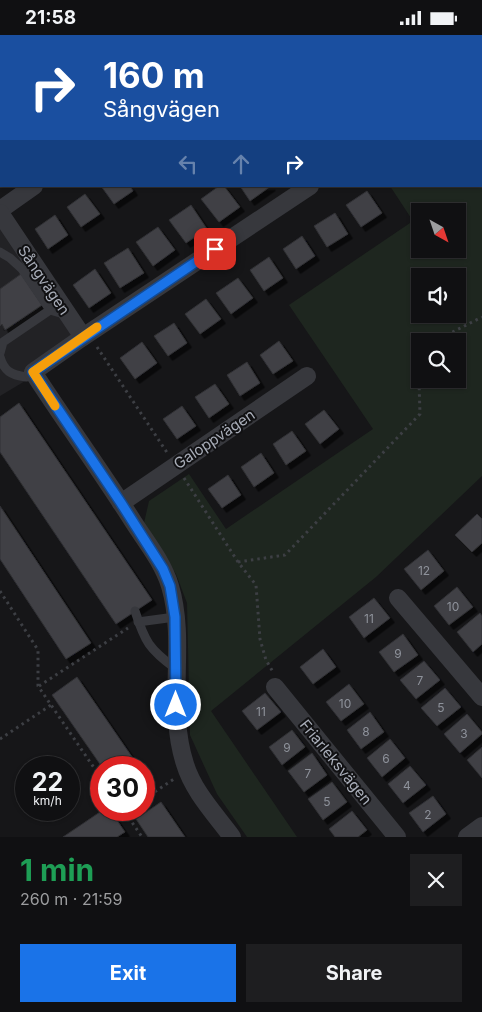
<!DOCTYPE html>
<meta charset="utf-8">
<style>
:root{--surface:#101012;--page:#1e1e20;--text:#f1f3f6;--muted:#9c9d9f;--line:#303032;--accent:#1a73e8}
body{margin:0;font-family:Inter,sans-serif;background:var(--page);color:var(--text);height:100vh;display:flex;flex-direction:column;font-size:19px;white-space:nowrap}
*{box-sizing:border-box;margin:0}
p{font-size:16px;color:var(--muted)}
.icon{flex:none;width:28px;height:28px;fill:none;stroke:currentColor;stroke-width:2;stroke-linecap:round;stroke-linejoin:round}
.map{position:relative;height:802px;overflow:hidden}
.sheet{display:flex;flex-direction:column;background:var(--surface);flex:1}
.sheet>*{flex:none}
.banner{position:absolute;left:0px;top:0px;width:482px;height:152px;box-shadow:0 1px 4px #0004,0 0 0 1px var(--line);background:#1a4fa0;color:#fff;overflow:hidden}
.needle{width:32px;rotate:140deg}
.fabs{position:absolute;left:411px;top:168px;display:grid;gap:10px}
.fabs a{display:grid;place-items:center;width:55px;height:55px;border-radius:0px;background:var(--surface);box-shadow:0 1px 4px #0004,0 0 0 1px var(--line);font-size:25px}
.speed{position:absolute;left:15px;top:721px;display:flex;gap:10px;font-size:25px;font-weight:700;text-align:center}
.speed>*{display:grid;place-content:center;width:65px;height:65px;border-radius:50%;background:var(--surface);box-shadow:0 1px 4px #0004,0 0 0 1px var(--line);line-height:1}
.speed small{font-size:12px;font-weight:400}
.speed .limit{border:8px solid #d22;background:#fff;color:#111}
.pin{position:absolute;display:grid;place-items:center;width:42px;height:42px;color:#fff;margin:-21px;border-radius:10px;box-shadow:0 2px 8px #0006}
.me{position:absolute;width:55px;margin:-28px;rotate:0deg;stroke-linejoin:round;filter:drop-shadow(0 0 4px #0008)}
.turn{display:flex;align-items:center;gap:18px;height:105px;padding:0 20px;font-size:22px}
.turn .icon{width:65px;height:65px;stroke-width:2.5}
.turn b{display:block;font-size:35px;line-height:42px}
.lanes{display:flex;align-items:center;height:48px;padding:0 20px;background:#0003;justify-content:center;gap:25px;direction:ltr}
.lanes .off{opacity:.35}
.round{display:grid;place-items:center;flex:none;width:52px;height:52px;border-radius:0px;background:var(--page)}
.overview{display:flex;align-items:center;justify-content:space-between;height:85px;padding:0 20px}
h1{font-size:30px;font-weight:700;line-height:38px;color:#1e9e55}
.primary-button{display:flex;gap:10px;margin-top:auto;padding:10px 20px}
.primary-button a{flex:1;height:58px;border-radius:0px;background:var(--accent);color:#fff;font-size:20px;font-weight:700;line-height:58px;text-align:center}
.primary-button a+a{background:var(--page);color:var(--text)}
.status{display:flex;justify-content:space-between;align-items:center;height:35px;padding:0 25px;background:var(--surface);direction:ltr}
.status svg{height:14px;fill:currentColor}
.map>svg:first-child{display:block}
</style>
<div class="status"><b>21:58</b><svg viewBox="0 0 49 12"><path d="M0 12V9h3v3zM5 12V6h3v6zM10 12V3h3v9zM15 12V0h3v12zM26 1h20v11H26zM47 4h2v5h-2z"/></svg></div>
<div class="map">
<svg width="482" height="802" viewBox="0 0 482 802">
<defs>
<filter id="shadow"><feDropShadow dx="4.5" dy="4.5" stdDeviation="0" flood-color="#0009"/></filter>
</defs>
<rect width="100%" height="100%" fill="#161618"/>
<polygon fill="#222225" points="0,193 82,312 0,361"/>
<g fill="#1e261f" fill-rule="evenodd">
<polygon points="0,0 86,0 1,1 0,57"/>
<path d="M407,0H482V441L376,542L211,676L297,802H247L217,759L190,700L187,568L176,539L144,488L149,466L189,439L226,494L373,394L289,270L413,186L390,151H481V1H405ZM420,176H458V214H420ZM420,241H458V279H420ZM420,306H458V344H420Z"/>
</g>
<g fill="#404145" stroke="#303034" filter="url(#shadow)">
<polygon points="1,111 1,143 0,141"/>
<polygon points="101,151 130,151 133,156 114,169"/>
<polygon points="219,151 224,151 240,172 219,187 201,164"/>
<polygon points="240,151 271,151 250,166"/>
<polygon points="367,156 382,178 361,192 346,170"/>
<polygon points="85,159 100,179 81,192 67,172"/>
<polygon points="191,170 207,194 186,208 169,185"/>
<polygon points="335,178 348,199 327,212 314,191"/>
<polygon points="55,180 68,200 48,214 35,194"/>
<polygon points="158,192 175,215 153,231 136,207"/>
<polygon points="302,201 315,221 296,234 283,214"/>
<polygon points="128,213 144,238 120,253 104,228"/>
<polygon points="269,222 283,243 264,256 250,235"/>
<polygon points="95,234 111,258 89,273 73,250"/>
<polygon points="21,239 42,270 5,295 2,289 0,291 0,254"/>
<polygon points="238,243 253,263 231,279 216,258"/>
<polygon points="206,264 221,284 200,299 185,279"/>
<polygon points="174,288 187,308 168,321 154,301"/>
<polygon points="279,306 293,326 273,339 260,320"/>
<polygon points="142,307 157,328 135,344 120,323"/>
<polygon points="247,327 260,348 240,361 227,340"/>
<polygon points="215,349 229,369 209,383 195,362"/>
<polygon points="19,368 152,565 116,589 0,417 0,382"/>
<polygon points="182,371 196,391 177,404 163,384"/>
<polygon points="324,375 339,394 320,409 305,389"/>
<polygon points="292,396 306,416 286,430 273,409"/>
<polygon points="261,418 274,438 254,452 241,432"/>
<polygon points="228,440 241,460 222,473 208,454"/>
<polygon points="0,471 91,608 66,624 0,524"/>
<polygon points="477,479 482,484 482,508 472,517 455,500"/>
<polygon points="428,515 444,536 421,555 404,534"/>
<polygon points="457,552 473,572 449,590 434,571"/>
<polygon points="374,563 390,583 364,603 349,582"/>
<polygon points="480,578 482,581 482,609 473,617 457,597"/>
<polygon points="403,599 418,620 394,637 379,617"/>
<polygon points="323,614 336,632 313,649 300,632"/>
<polygon points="424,626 440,645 416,664 400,645"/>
<polygon points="77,642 139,732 102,732 52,660"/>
<polygon points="349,649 364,669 341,686 326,667"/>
<polygon points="445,653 461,672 437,691 421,673"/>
<polygon points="265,658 281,677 257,695 242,676"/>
<polygon points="370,677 384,697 361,714 347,695"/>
<polygon points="467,679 482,697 482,699 460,718 444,699"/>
<polygon points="292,695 305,712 282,730 269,712"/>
<polygon points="390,704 405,723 382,742 367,723"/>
<polygon points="482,712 482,743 467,725"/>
<polygon points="312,718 327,740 304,757 288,736"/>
<polygon points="410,731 426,750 403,768 388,749"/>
<polygon points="144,740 150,749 144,753"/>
<polygon points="332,747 347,767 323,785 308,764"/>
<polygon points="433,761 446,779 423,797 409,778"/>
<polygon points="161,767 185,802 148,802 136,784"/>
<polygon points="103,775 110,775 125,797 117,802 63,802"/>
<polygon points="352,776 367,795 358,802 335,802 329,794"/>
</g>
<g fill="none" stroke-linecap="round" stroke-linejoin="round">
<g stroke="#3d3f44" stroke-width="3" stroke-dasharray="2.5 4" stroke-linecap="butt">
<polyline points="300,0 301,1"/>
<polyline points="431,0 431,1"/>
<polyline points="98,1 100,0"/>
<polyline points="394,1 394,0"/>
<polyline points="0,67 1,66"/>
<polyline points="481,128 482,130"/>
<polyline points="435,306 482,282"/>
<polyline points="97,312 168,419"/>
<polyline points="184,443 238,527 256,550 260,604 266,625 273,637"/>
<polyline points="238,527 285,520 420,379 418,315 420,314"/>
<polyline points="0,556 38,615 38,651 101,743"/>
<polyline points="39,651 128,593"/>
<polyline points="0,704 51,670"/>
<polyline points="144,764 174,744"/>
<polyline points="123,775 125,777 128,775"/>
<polyline points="125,777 142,802"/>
</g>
<g stroke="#37383d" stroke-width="9">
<polyline points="0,217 10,223 22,234 50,275 67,280"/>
<polyline points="0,318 3,307 50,275"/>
<path d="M0,322C4,336 11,340 26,342L33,337"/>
<path d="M135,576C145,607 149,614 176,634"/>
<polyline points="138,587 175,582"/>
</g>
<g stroke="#37383d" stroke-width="18">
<polyline points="255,1 257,0"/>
<polyline points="0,175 34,151"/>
<path d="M0,178L83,302L33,337C66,388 102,437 134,488C147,508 163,528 170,551C187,608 166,671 185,729C193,756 215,779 232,802"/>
<polyline points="83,302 310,151"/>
<polyline points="121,468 307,341"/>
<polyline points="398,563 482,662"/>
<polyline points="275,652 397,802"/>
<polyline points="467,802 482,791"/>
</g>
</g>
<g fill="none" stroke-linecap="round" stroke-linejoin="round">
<g stroke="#114b97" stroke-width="12">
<polyline id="route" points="176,670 175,582 170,551 163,534 121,468 33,337 215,214"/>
</g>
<use href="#route" stroke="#1a73e8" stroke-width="9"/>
<polyline stroke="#f59e0b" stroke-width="9" points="55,371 33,337 97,292"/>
</g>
<g text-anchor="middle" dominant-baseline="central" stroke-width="4" stroke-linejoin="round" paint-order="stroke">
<g font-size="12" fill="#8e929b">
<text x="424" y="535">12</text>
<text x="453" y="571">10</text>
<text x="369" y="583">11</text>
<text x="398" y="618">9</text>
<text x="420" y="645">7</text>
<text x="345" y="668">10</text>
<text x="441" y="672">5</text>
<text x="261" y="676">11</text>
<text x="366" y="696">8</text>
<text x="464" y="698">3</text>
<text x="287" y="712">9</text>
<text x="386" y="723">6</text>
<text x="308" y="738">7</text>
<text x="407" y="750">4</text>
<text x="327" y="766">5</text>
<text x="428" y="779">2</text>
</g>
<g font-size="15" fill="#a8adb8" stroke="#111113">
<text transform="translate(44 245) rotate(56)">Sångvägen</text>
<text transform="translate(214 404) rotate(-34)">Galoppvägen</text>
<text transform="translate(336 727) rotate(51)">Friarleksvägen</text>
</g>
</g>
</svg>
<div class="fabs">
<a><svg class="needle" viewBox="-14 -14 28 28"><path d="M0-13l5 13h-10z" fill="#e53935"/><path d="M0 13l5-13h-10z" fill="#9c9d9f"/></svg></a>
<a><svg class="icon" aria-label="sound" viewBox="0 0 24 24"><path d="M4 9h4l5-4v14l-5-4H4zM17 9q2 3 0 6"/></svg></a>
<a><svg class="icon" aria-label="search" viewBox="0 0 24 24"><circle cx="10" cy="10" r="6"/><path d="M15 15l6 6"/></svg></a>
</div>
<div class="speed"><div>22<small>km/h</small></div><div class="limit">30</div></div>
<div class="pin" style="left:215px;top:214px;background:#d93025"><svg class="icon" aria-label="arrive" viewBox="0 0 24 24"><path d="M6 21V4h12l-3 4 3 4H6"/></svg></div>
<svg class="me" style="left:176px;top:670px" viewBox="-20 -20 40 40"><circle r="17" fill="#1a73e8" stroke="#fff" stroke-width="3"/><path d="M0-11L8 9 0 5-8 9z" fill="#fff"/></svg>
<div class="banner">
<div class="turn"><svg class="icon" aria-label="right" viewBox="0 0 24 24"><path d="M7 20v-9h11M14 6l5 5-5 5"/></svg><div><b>160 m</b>Sångvägen</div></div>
<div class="lanes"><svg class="icon off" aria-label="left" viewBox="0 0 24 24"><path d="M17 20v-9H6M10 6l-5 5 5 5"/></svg><svg class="icon off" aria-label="ahead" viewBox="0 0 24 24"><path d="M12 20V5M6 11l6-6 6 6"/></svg><svg class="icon" aria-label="right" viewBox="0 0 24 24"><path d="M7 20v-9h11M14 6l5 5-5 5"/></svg></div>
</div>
</div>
<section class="sheet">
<div class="overview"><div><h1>1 min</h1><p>260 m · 21:59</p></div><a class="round"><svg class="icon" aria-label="close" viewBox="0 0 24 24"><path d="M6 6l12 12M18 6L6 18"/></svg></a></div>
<div class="primary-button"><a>Exit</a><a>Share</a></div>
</section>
